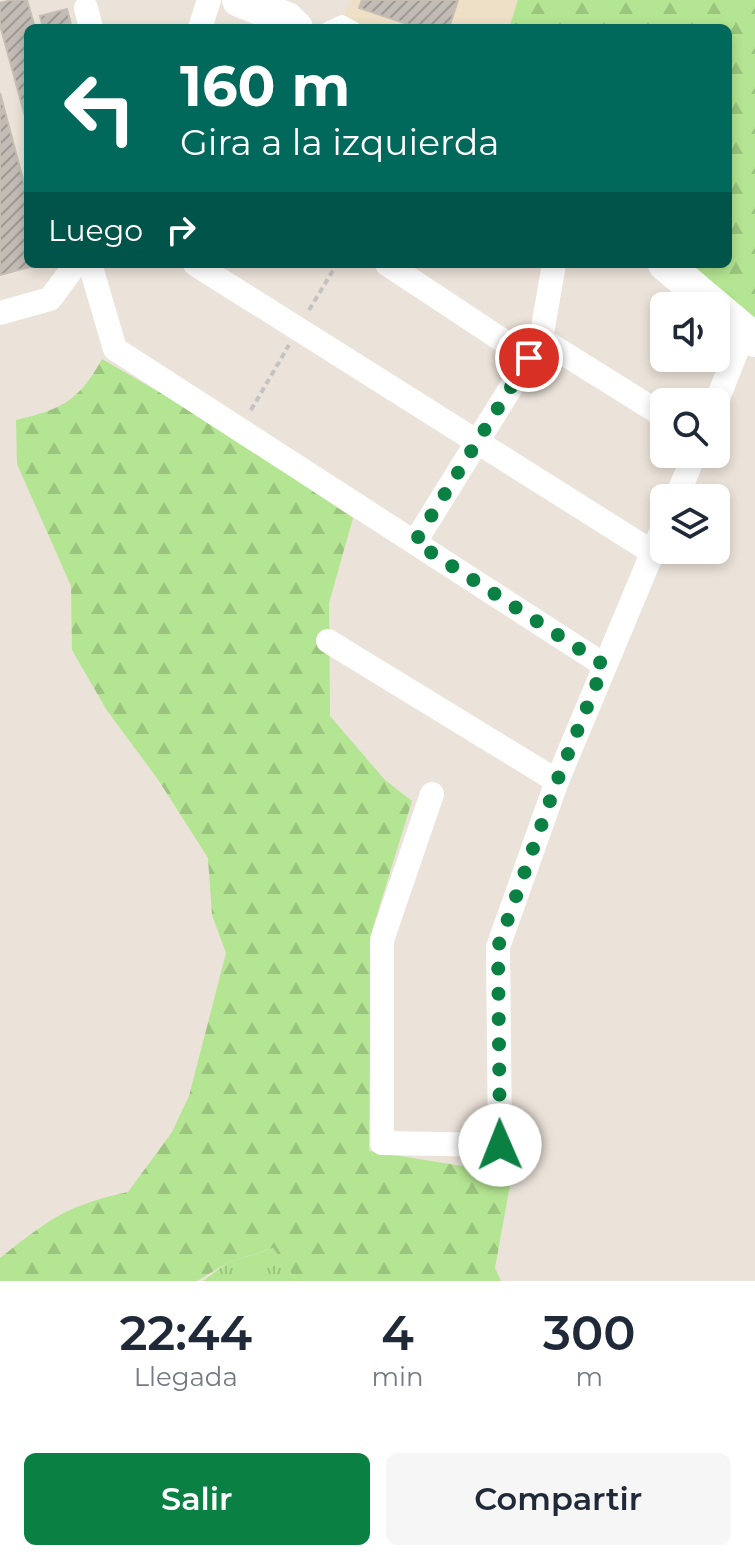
<!DOCTYPE html>
<html lang="es">
<style>
:root{--surface:#fff;--page:#f6f6f7;--text:#1f2937;--muted:#747a83;--accent:#0b8043}
body{margin:0;font-family:Montserrat,sans-serif;background:var(--page);color:var(--text);height:100vh;display:flex;flex-direction:column;font-size:30px;white-space:nowrap}
*{box-sizing:border-box;margin:0}
p{font-size:26px;color:var(--muted)}
.icon{flex:none;width:44px;height:44px;fill:none;stroke:currentColor;stroke-width:2;stroke-linecap:round;stroke-linejoin:round}
.map{position:relative;height:1281px;overflow:hidden}
.sheet{display:flex;flex-direction:column;background:var(--surface);flex:1}
.sheet>*{flex:none}
.hud{position:absolute;left:24px;top:24px;width:708px;height:244px;border-radius:12px;box-shadow:0 4px 12px #0003;background:#00695c;color:#fff;overflow:hidden}
.tools{position:absolute;left:650px;top:292px;display:grid;gap:16px}
.tools a{display:grid;place-items:center;width:80px;height:80px;border-radius:12px;background:var(--surface);box-shadow:0 4px 12px #0003;font-size:40px}
.pin{position:absolute;display:grid;place-items:center;width:68px;height:68px;color:#fff;margin:-34px;border:4px solid #fff;border-radius:50%;box-shadow:0 2px 8px #0007}
.me{position:absolute;width:88px;margin:-44px;rotate:359deg;stroke-linejoin:round;filter:drop-shadow(0 0 6px #0008)}
.turn{display:flex;align-items:center;gap:28px;height:168px;padding:0 24px;font-size:36px}
.turn .icon{width:104px;height:104px;stroke-width:2.5}
.turn b{display:block;font-size:56px;line-height:68px}
.then{display:flex;align-items:center;height:76px;padding:0 24px;background:#0003;gap:16px;font-size:30px}
.eta{display:flex;justify-content:space-evenly;align-items:center;height:136px;text-align:center}
.eta b{font-size:48px;font-weight:600;line-height:56px}
.cta{display:flex;gap:16px;margin-top:auto;padding:16px 24px}
.cta a{flex:1;height:92px;border-radius:12px;background:var(--accent);color:#fff;font-size:32px;font-weight:600;line-height:92px;text-align:center}
.cta a+a{background:var(--page);color:var(--text)}
.map>svg:first-child{display:block}
</style>
<div class="map">
<svg width="755" height="1281" viewBox="0 0 755 1281">
<defs>
<pattern id="grass-tufts" width="24" height="20" patternUnits="userSpaceOnUse" patternTransform="scale(2)"><rect width="24" height="20" fill="#b4e592"/><path d="M3 7l-1-3M5 7V3M7 7l1-3M15 17l-1-3M17 17v-4M19 17l1-3" fill="none" stroke="#9bc47e"/></pattern>
<pattern id="forest-firs" width="22" height="20" patternUnits="userSpaceOnUse" patternTransform="scale(2)"><rect width="22" height="20" fill="#b4e592"/><path d="M5 1l3.5 6h-7zM16 11l3.5 6h-7z" fill="#9bc47e"/></pattern>
<pattern id="building-hatch" width="6" height="6" patternUnits="userSpaceOnUse" patternTransform="scale(2)"><rect width="6" height="6" fill="#c3bcb6"/><path d="M-1 1l2-2M0 6l6-6M5 7l2-2" fill="none" stroke="#9e9994"/></pattern>
</defs>
<rect width="100%" height="100%" fill="#ebe2d9"/>
<polygon fill="#eedfc7" points="350,0 518,0 509,28 340,28"/>
<polygon fill="url(#grass-tufts)" points="274,1248 297,1281 203,1281 227,1263"/>
<g fill="url(#forest-firs)">
<polygon points="518,0 755,0 755,341 665,264 728,264 728,28 509,28"/>
<path d="M102,359L207,420L353,518L329,603L330,716L385,780L412,801L371,934L369,1151L512,1174L495,1268L501,1281H297L273,1248L227,1263L197,1281H0V1258C50,1219 65,1206 128,1192L172,1132L189,1096L226,953L212,915L208,858L159,781L106,709L72,650L71,586L17,464L16,420C62,409 79,401 102,359Z"/>
</g>
<g fill="url(#building-hatch)" stroke="#c6beb3" stroke-width="2">
<polygon points="12,0 27,0 35,28 28,28 28,127 0,25 0,3"/>
<polygon points="362,0 458,0 449,28 419,28 359,8"/>
<polygon points="67,9 72,28 43,28 40,16"/>
<polygon points="0,93 28,198 28,264 41,264 0,275"/>
</g>
<g fill="none" stroke-linecap="round" stroke-linejoin="round">
<g stroke="#c3c3c3" stroke-width="4" stroke-dasharray="6 4" stroke-linecap="butt">
<polyline points="309,310 337,264"/>
<polyline points="251,410 289,345"/>
</g>
<polyline stroke="#fff" stroke-width="12" points="327,28 342,21 355,28"/>
<g stroke="#fff" stroke-width="24">
<polyline points="86,8 91,28"/>
<polyline points="200,28 209,0"/>
<polyline points="90,264 115,349 604,665"/>
<polyline points="195,264 652,552"/>
<polyline points="387,264 529,358"/>
<polyline points="0,313 50,299 76,264"/>
<polyline points="541,339 664,416"/>
<polyline points="716,403 745,330"/>
<polyline points="676,498 695,454"/>
<polyline points="415,542 541,339 554,264"/>
<polyline points="328,641 557,781"/>
<polyline points="432,794 382,940 382,1143 500,1145 498,947 557,781 664,525"/>
</g>
<g stroke="#fff" stroke-width="34">
<polyline points="239,0 287,19 296,28"/>
<polyline points="665,264 755,340"/>
</g>
</g>
<g fill="none" stroke-linecap="round" stroke-linejoin="round">
<polyline stroke="#0b8043" stroke-width="14" stroke-dasharray="0 25.2" points="500,1145 498,947 557,781 604,665 415,542 529,358"/>
</g>
</svg>
<div class="tools">
<a><svg class="icon" aria-label="sound" viewBox="0 0 24 24"><path d="M4 9h4l5-4v14l-5-4H4zM17 9q2 3 0 6"/></svg></a>
<a><svg class="icon" aria-label="search" viewBox="0 0 24 24"><circle cx="10" cy="10" r="6"/><path d="M15 15l6 6"/></svg></a>
<a><svg class="icon" aria-label="layers" viewBox="0 0 24 24"><path d="M12 4l9 5-9 5-9-5zM3 14l9 5 9-5"/></svg></a>
</div>
<div class="pin" style="left:529px;top:358px;background:#d93025"><svg class="icon" aria-label="arrive" viewBox="0 0 24 24"><path d="M6 21V4h12l-3 4 3 4H6"/></svg></div>
<svg class="me" style="left:500px;top:1145px" viewBox="-20 -20 40 40"><circle r="19" fill="#fff"/><path d="M0-13L10 11 0 6-10 11z" fill="#0b8043"/></svg>
<div class="hud">
<div class="turn"><svg class="icon" aria-label="left" viewBox="0 0 24 24"><path d="M17 20v-9H6M10 6l-5 5 5 5"/></svg><div><b>160 m</b>Gira a la izquierda</div></div>
<div class="then">Luego<svg class="icon" aria-label="right" viewBox="0 0 24 24"><path d="M7 20v-9h11M14 6l5 5-5 5"/></svg></div>
</div>
</div>
<section class="sheet">
<div class="eta">
<div><b>22:44</b><p>Llegada</p></div>
<div><b>4</b><p>min</p></div>
<div><b>300</b><p>m</p></div>
</div>
<div class="cta"><a>Salir</a><a>Compartir</a></div>
</section>
